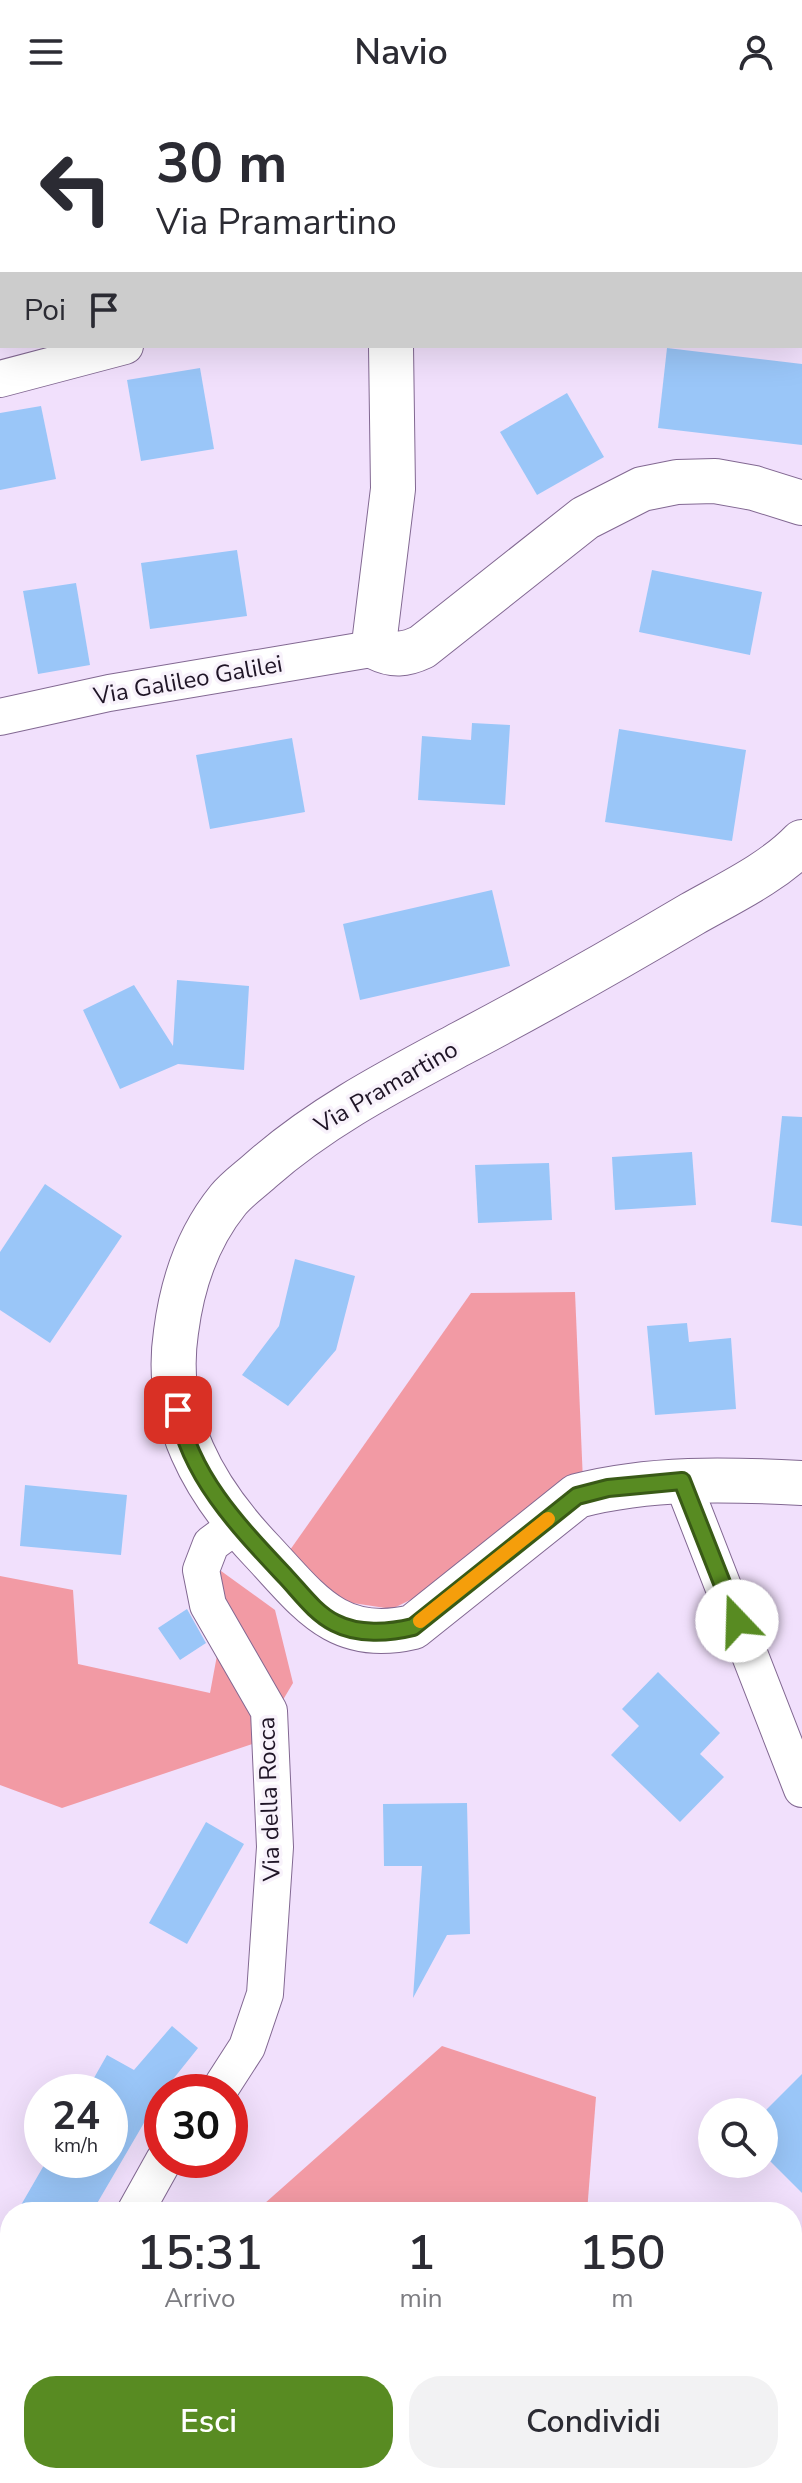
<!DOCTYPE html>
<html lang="it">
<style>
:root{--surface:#fff;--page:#f2f2f3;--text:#2b2b33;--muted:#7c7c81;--accent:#588b22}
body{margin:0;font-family:"Nunito Sans",sans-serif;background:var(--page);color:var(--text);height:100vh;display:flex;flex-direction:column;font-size:30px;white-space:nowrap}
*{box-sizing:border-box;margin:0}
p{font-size:26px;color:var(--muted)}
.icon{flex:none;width:44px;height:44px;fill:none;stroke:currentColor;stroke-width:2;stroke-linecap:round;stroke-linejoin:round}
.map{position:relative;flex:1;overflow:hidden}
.details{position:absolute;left:0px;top:2098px;width:802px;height:282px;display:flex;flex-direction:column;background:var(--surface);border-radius:32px 32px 0 0;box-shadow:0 8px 32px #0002}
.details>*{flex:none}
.top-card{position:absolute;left:0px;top:0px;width:802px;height:244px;box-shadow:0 8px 32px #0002;background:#fff;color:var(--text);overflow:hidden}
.tools{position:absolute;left:698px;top:1994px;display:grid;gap:16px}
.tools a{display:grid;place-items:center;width:80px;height:80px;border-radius:50%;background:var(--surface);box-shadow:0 8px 32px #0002;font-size:40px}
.speed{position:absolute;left:24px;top:1970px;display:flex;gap:16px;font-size:40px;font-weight:700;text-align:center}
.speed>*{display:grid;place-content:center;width:104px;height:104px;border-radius:50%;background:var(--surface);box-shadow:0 8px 32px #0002;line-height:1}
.speed small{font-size:20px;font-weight:400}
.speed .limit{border:12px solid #d22;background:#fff;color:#111}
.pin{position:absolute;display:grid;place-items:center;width:68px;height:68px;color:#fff;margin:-34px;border-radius:16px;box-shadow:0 4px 12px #0006}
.me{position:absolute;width:88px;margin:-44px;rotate:339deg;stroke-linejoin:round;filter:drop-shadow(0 0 6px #0008)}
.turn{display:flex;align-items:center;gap:28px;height:168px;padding:0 24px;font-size:36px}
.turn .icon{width:104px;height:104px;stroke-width:2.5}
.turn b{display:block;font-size:56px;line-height:68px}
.then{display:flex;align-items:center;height:76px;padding:0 24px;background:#0003;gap:16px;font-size:30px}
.eta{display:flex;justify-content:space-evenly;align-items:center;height:136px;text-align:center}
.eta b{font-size:48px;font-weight:600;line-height:56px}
.action{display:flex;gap:16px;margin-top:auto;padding:16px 24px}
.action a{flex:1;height:92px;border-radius:32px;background:var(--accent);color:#fff;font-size:32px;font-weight:600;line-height:92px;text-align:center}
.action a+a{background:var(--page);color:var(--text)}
header{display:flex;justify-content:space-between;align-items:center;height:104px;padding:0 24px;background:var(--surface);font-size:36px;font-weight:600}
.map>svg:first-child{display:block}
</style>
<header><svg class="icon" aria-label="menu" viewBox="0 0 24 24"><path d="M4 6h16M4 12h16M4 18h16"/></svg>Navio<svg class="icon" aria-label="person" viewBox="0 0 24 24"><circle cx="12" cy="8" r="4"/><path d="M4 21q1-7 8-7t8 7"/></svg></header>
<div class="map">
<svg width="802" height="2379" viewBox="0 0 802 2379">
<rect width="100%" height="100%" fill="#f1e0fc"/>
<g fill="#f29aa4">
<polygon points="575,1188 583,1378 442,1480 392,1505 333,1496 290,1446 471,1189"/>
<polygon points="192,1446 275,1506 293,1579 258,1638 62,1704 0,1681 0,1472 73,1486 78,1560 210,1589 218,1546"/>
<polygon points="442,1942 596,1993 587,2108 255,2108"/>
<polygon points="0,2307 10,2312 10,2370 116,2370 133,2379 0,2379"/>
<polygon points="151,2370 743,2370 747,2379 148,2379"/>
</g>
<g fill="#9ac6f8">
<polygon points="667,244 802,260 802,341 658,324"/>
<polygon points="200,264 214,345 141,357 127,276"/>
<polygon points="567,289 604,353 537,391 500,328"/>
<polygon points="41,302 56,375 0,386 0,309"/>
<polygon points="237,446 247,512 150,525 141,459"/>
<polygon points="652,466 762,488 750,551 639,528"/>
<polygon points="76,479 90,561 38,570 23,487"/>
<polygon points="472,619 510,621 505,701 418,696 422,632 471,636"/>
<polygon points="619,625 746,646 732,737 605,718"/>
<polygon points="292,634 305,708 210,725 196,651"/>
<polygon points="492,786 510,862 360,896 343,820"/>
<polygon points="177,876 249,882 244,966 178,960 120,985 83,906 134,881 173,942"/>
<polygon points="782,1012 802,1013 802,1122 771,1118"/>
<polygon points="692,1048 696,1101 615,1106 612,1053"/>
<polygon points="549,1059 552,1116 478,1119 475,1061"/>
<polygon points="45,1080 122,1132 50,1239 0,1206 0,1148"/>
<polygon points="295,1155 355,1172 336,1246 288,1302 242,1271 279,1222"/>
<polygon points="687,1219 689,1238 731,1234 736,1305 655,1311 647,1222"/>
<polygon points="25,1381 127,1391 121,1451 20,1442"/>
<polygon points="187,1505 206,1539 180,1556 158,1524"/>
<polygon points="658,1568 720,1629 700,1650 724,1673 680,1718 611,1651 639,1622 622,1605"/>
<polygon points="467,1699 470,1830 447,1831 413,1894 422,1762 384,1762 383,1700"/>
<polygon points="206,1718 244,1740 187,1840 149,1819"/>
<polygon points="172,1922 198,1944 166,1984 173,1988 162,1988 92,2108 17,2108 47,2056 110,2056 110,1988 86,1988 107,1951 134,1966"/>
<polygon points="802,1970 802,2089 764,2051 764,2008"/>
</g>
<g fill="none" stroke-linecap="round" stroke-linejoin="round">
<g stroke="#826892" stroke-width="38">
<g id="street">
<polyline points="0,275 125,242"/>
<polyline points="0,613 109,589 377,544"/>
<polyline points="682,1377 802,1685"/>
<polyline points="218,1988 247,1943 265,1890 275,1743 269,1607 208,1501 201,1466 211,1440 237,1421"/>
<polyline points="135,2108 164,2056"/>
<polyline points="157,2370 161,2379"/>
</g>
</g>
<g stroke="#826892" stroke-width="46">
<g id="secondary">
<polyline points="0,25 2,27"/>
<path d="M391,242L393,385L375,532L377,544C393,552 405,551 422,543L585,414L642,385L677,378L715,377L754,384L802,399"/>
<path d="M802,738C772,769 729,789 692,810C616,855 540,898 462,939C391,977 321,1013 261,1066C250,1076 237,1085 228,1096C198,1133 182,1181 176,1228C163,1315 204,1386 262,1447C309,1497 337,1541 413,1523L577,1392C650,1373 727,1375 802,1379"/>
</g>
</g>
<g stroke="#93859c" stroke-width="5" stroke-dasharray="2 6" stroke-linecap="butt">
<polyline points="796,0 798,2"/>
<polyline points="800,5 802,7"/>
</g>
<use href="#street" stroke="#fff" stroke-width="36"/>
<use href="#secondary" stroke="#fff" stroke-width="44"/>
</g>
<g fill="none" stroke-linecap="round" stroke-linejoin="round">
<g stroke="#395a16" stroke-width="20">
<path id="route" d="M178,1306C190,1373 241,1425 286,1473C301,1489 315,1509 335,1519C358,1531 389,1529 413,1523L577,1392L608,1384L682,1377L737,1517"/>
</g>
<use href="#route" stroke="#588b22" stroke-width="14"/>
<polyline stroke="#f59e0b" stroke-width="14" points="420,1517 548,1415"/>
</g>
<g text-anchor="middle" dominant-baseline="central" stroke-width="7" stroke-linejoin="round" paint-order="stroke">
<g font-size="24" fill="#1f1526" stroke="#f8f2fb">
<text transform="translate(188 576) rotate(-10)">Via Galileo Galilei</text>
<text transform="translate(386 983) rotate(-30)">Via Pramartino</text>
<text transform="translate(269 1695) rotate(-92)">Via della Rocca</text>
</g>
</g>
</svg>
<div class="tools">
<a><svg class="icon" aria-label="search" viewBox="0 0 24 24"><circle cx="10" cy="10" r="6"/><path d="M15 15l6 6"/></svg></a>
</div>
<div class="speed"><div>24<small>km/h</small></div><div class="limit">30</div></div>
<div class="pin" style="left:178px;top:1306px;background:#d93025"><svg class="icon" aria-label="arrive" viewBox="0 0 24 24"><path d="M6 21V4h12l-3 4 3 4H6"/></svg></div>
<svg class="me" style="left:737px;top:1517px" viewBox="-20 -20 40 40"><circle r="19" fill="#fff"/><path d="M0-13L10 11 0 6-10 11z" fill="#588b22"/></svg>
<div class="top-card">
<div class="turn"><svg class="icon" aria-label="left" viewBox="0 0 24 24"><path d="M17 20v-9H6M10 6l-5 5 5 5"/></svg><div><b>30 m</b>Via Pramartino</div></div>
<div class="then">Poi<svg class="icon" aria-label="arrive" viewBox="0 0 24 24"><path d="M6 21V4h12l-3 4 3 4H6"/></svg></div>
</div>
<section class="details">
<div class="eta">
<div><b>15:31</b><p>Arrivo</p></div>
<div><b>1</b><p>min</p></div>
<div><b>150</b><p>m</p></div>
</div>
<div class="action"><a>Esci</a><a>Condividi</a></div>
</section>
</div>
